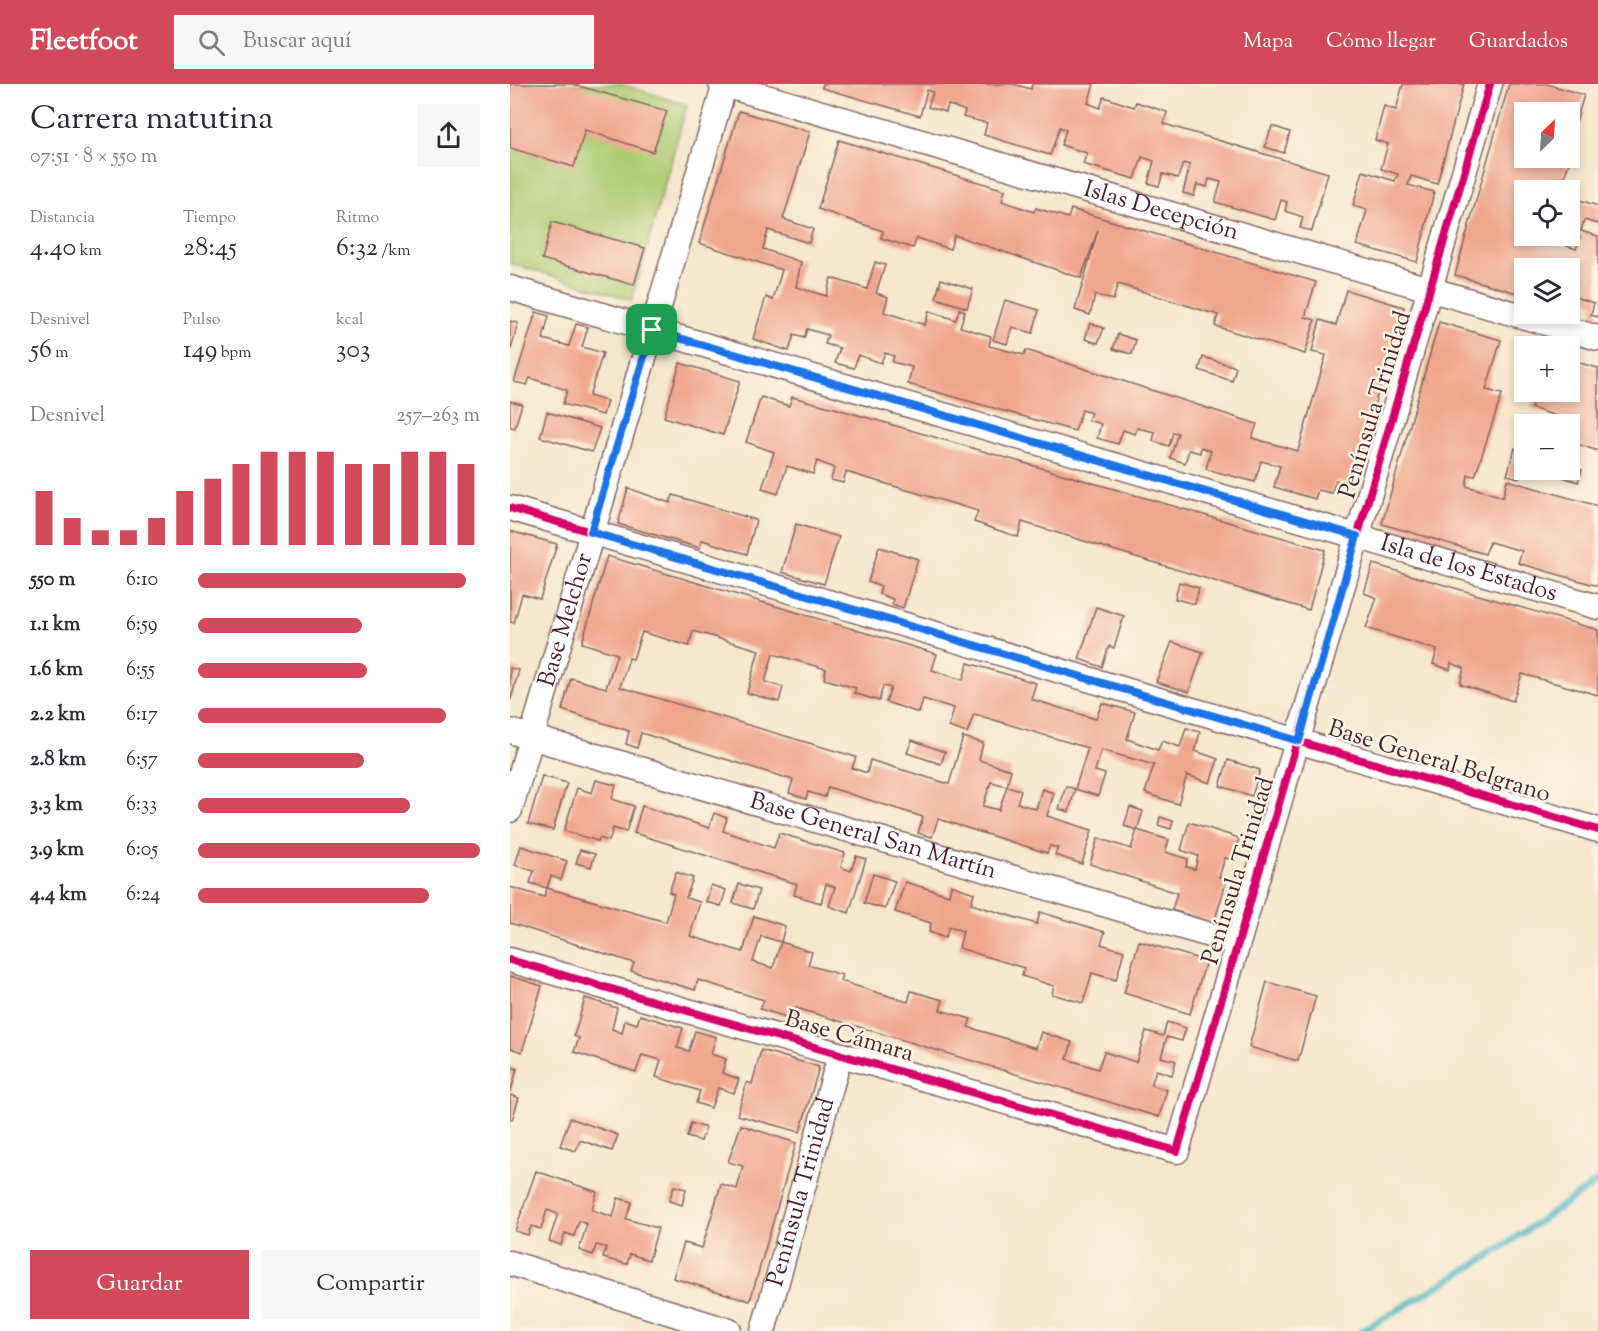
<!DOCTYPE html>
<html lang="es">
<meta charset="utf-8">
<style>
body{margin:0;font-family:"Sorts Mill Goudy",serif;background:#f7f7f7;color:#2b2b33;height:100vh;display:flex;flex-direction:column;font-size:22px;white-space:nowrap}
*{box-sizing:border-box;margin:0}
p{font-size:20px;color:#7c7c81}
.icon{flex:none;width:33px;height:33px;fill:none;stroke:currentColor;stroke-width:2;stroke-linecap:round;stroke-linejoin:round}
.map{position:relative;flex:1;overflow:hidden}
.panel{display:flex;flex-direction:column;background:#fff;width:510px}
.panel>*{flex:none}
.needle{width:39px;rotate:25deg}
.fabs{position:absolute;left:1004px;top:18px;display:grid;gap:12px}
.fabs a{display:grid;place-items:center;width:66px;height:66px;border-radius:0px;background:#fff;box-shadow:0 3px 9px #0003;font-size:30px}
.pin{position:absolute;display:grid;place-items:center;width:51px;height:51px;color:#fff;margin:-26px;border-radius:12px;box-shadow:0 3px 9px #0006}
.round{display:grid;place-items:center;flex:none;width:63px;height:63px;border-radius:0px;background:#f7f7f7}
.head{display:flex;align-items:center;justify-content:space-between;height:102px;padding:0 30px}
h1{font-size:33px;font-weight:600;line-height:45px}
.metrics{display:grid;grid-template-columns:repeat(3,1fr);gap:9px;height:102px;padding:6px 30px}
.metrics div{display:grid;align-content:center}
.metrics b{font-size:26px;font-weight:600}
.metrics small{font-size:16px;font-weight:400}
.metrics p{font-size:16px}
.chart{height:168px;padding:12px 30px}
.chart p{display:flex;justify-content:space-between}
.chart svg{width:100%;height:108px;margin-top:6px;stroke:#d1495b;stroke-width:6}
.cta{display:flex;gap:12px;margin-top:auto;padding:12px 30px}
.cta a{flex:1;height:69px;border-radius:0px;background:#d1495b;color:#fff;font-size:24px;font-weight:600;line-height:69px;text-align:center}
.cta a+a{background:#f7f7f7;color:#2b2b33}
ul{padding:0 30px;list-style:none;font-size:20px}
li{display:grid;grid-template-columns:96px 72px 1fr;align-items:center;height:45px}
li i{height:15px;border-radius:8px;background:#d1495b}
header{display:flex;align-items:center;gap:36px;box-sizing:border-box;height:84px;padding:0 30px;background:#d1495b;color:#fff}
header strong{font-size:28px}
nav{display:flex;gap:33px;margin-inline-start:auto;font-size:21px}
.search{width:420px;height:54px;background:#f7f7f7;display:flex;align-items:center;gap:15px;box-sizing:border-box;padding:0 21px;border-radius:0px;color:#7c7c81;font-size:22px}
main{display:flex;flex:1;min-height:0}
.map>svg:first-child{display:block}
.green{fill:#aecb72;stroke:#7c754e;stroke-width:1.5}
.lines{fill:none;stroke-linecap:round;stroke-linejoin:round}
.stream{stroke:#43b2be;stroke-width:7}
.building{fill:#f0a68d}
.minor-casing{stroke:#866563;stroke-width:27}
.minor{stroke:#fff;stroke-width:24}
.cycleway-casing{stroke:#fcf5e5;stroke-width:11}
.cycleway{stroke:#d6006c;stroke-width:8}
.route-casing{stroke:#fff;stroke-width:12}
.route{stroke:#1a73e8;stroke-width:8}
.labels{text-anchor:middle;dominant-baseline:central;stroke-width:5;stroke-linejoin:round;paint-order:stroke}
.street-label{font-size:24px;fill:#4a1f2b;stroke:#fcf5e5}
</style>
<header>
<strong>Fleetfoot</strong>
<div class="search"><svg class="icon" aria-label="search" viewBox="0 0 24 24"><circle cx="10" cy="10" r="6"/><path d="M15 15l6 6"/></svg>Buscar aquí</div>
<nav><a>Mapa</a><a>Cómo llegar</a><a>Guardados</a></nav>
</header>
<main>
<section class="panel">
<div class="head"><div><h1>Carrera matutina</h1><p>07:51 · 8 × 550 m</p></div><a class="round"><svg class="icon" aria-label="share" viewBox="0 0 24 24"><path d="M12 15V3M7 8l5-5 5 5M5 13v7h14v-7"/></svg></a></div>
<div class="metrics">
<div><p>Distancia</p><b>4.40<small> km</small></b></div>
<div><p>Tiempo</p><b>28:45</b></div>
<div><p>Ritmo</p><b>6:32<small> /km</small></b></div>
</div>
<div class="metrics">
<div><p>Desnivel</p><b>56<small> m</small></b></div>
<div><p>Pulso</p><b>149<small> bpm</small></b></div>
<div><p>kcal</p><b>303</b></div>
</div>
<div class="chart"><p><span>Desnivel</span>257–263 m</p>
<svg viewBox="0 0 160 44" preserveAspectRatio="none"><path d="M5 44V22M15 44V33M25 44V38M35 44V38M45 44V33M55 44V22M65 44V17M75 44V11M85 44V6M95 44V6M105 44V6M115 44V11M125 44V11M135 44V6M145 44V6M155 44V11"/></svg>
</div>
<ul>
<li><b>550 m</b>6:10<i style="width:95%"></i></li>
<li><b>1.1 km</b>6:59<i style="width:58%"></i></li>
<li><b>1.6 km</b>6:55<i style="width:60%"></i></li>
<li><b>2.2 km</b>6:17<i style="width:88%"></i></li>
<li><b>2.8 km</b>6:57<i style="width:59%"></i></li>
<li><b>3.3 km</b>6:33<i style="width:75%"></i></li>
<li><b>3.9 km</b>6:05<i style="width:100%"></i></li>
<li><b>4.4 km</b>6:24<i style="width:82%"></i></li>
</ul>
<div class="cta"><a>Guardar</a><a>Compartir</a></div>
</section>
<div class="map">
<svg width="1088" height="1247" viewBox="0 0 1088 1247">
<rect width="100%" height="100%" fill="#fcf5e5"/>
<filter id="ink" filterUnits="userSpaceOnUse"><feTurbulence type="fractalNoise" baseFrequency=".0167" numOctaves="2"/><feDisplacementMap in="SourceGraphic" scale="12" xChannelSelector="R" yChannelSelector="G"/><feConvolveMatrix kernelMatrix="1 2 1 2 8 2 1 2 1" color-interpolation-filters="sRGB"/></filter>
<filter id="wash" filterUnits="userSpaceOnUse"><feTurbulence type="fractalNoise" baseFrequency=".008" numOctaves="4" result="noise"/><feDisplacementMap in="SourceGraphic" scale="24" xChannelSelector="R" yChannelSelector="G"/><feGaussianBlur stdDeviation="1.35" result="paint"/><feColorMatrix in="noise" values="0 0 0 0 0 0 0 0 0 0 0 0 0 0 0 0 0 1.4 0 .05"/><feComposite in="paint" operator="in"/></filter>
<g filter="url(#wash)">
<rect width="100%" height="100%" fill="#f5e6cc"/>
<polygon class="green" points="0,0 111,0 177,21 122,216 0,179"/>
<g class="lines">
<polyline class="stream" points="852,1247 979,1172 1088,1097"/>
</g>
<g id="blocks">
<g class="building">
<polygon points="0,0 62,0 157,27 143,68 75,46 64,83 0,64"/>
<polygon points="313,0 503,0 521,5 522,0 584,0 578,19 590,24 594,13 624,23 626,18 657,28 654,40 818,89 802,147 790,144 793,133 775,127 777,118 771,116 765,136 705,118 711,98 699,95 697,103 687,100 684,112 673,109 680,81 673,79 668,94 653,90 649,102 638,99 644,77 632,73 625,95 573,80 577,69 551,61 556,46 550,43 540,71 474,51 477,39 453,33 455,27 445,23 438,21 436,28 418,23 423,8 417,6 410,32 312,4"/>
<polygon points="893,0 954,0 927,100 901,92 898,101 924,108 907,178 847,161 857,126 843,122 853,87 885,97 888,90 871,85 878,60 865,56 874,22 886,26"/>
<polygon points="999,0 1037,0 1074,11 1064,45 1059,43 1059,28 1014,28 1014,74 1059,74 1059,60 1065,62 1050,106 1014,106 1014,152 1029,152 1066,165 1070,153 1059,149 1059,128 1064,114 1088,122 1088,140 1074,136 1071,147 1088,152 1088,233 1081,231 1084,219 1059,211 1059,184 1014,184 1014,211 945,191"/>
<polygon points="229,27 300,48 273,135 303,145 299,159 258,146 253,165 291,178 286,203 316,212 321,194 357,205 365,178 375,181 366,209 378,213 374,228 415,241 419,227 446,236 449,225 455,227 450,243 481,252 479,262 514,271 516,266 747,340 742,354 788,367 816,271 802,268 810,236 826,241 836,206 894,223 840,401 826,396 822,409 808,406 805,415 764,403 770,382 751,377 745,398 696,385 701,367 691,363 690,369 679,366 675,379 660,374 668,349 663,348 659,362 643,357 645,348 627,344 625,350 613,346 608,360 587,354 591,340 578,336 581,329 572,326 565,347 398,300 402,283 382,278 384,272 375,269 371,279 348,271 344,284 325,279 330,264 315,260 318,251 297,245 294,254 284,251 279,267 243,255 256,213 263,216 272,186 189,159"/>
<polygon points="762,42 780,48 774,69 755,63"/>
<polygon points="329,56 495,106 492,117 524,128 526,124 558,134 561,125 806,198 795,233 805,236 795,270 705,242 708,231 608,200 603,216 585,211 580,231 565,226 588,146 571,194 444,151 440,165 407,154 403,164 371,154 373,147 308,125"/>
<polygon points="42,138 135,164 124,201 32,175"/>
<polygon points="431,195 463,205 457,224 426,214"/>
<polygon points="495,216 529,226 523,249 502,243 497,260 483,256"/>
<polygon points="26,228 39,232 33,255 59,262 66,240 78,243 72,263 93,269 79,312 97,317 93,331 53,320 57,306 20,294 17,301 4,298"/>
<polygon points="0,237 8,239 1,265 0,265"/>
<polygon points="929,238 991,256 976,306 992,310 965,392 958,391 956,402 993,413 997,396 1088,422 1088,502 1008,479 1012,467 980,458 975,470 872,440"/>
<polygon points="580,239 594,244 588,259 575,255"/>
<polygon points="608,250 626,256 622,270 603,265"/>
<polygon points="693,273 726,283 722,297 689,286"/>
<polygon points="1059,276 1088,284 1088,367 1064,359 1066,353 1059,350 1059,340 1050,340 1053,334 1021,324 1026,308 1059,308"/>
<polygon points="170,279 230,297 213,351 154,333"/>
<polygon points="251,313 279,322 282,313 324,324 815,466 799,526 512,438 508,453 464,438 468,427 431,416 336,388 333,399 321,396 324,384 307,377 303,390 277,382 268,410 252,405 264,368 236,358"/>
<polygon points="0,317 12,320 5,344 0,343"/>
<polygon points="37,328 90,344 82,368 30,353"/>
<polygon points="1005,364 1014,367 1009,394 997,391"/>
<polygon points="1059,381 1072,386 1068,398 1035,387 1059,386"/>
<polygon points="118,404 160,419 163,411 246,436 237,470 192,456 190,464 108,440"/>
<polygon points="286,440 329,453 314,500 272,488"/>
<polygon points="0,447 47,460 30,515 12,510 4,539 0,538"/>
<polygon points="369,463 408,475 393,524 382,520 383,515 369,510 371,502 358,498"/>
<polygon points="97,472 427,570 422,586 453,596 458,579 526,599 521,615 586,635 592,619 625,628 617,655 648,666 652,657 670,663 676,644 690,648 685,667 708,675 700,699 677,691 668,720 635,709 644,681 591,666 585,687 595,690 588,712 565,705 559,728 549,725 556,702 565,705 578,664 464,630 457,649 439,643 444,624 413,615 409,629 376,618 381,604 373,602 369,617 344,609 346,604 314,595 316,585 263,570 255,598 273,603 269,618 237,609 249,566 183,547 179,562 132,548 123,575 119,574 110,603 346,673 342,684 357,689 360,676 439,700 453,653 473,659 469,676 501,686 497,702 481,698 473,722 489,726 497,702 511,706 507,719 526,725 532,705 544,709 537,732 582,746 572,780 545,771 548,764 540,762 537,769 428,735 422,753 408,749 413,733 318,703 315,713 298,708 296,715 279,709 283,696 131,649 127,664 116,660 119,647 52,626 61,594 96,604 107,570 72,559"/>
<polygon points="863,480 1088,546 1088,611 1012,590 1003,617 950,600 954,584 941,579 940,586 923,580 927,566 856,544 867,514 854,509"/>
<polygon points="669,498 689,504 685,520 665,515"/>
<polygon points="586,523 614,532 604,564 599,562 592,583 569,575"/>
<polygon points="662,558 693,568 679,608 646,598"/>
<polygon points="0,584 9,586 1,615 0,615"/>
<polygon points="402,656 435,668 431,680 397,669"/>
<polygon points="718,676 750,686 742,712 710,702"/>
<polygon points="32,692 57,699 43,746 18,740"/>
<polygon points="86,696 106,701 102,715 124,722 116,748 103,744 99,757 89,754 88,757 54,747 67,704 82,709"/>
<polygon points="132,722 199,744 204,729 217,734 213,747 264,764 269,749 335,769 331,783 341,787 346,772 356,775 339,829 319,822 325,803 316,800 311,819 284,811 287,800 124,749"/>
<polygon points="620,723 633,727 627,746 614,742"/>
<polygon points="650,733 663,737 661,745 648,741"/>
<polygon points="679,738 729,754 723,776 715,774 709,793 717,795 704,839 662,826 667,809 580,780 588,754 621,765 627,746 659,756 655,768 678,775 676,783 685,785 688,772 671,766"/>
<polygon points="11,762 57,777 51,796 41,792 37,804 20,799 24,787 5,781"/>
<polygon points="70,766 85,770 81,783 66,779"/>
<polygon points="166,788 183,794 176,814 190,818 180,852 233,868 244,832 275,842 271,858 251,852 243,878 263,884 271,858 302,868 298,881 332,891 330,897 398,918 401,907 433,916 430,926 461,935 458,943 526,964 531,948 562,958 557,975 588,985 594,968 626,978 636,947 653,952 657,938 676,944 672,957 657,953 651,973 666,977 662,991 646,986 641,1001 657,1006 649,1033 286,924 283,935 250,925 254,916 188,896 185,906 152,896 121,887 124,879 0,839 0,803 34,813 37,804 156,838 164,810 159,808"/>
<polygon points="363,790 385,797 375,825 354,819"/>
<polygon points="395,798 439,811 441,801 464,809 461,820 527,840 530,828 595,848 591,860 614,867 606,896 582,889 573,919 542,910 544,902 512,892 514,884 449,864 453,847 439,843 435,854 419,848 421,839 385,828"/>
<polygon points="229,800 249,806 243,825 223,819"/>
<polygon points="201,801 216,806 211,822 196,818"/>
<polygon points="629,857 696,877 680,930 614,909"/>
<polygon points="0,892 32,902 12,968 0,964"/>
<polygon points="757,898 806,912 788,977 739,963"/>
<polygon points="75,914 107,924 102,945 112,949 115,936 127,940 130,931 173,944 167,964 179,967 185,947 206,953 201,970 216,975 212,989 229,995 224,1009 208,1004 201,1024 186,1019 190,1007 146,993 151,976 132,971 126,988 64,968 69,954 64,952"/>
<polygon points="251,966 309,983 290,1048 227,1031 237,998 242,1000"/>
<polygon points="0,982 7,985 1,1007 0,1007"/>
<polygon points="0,1011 9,1014 2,1036 0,1036"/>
<polygon points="60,1034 108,1051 102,1067 70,1056 66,1067 50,1062"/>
<polygon points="181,1039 196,1044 191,1057 177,1053"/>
<polygon points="231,1041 286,1059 240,1217 163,1194 174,1159 192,1164 211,1100 227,1105 233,1082 218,1078"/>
<polygon points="26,1087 87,1108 82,1126 103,1133 108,1114 122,1118 116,1135 148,1144 139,1176 120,1170 117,1180 93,1174 96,1163 86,1161 83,1171 69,1166 77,1140 69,1137 64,1152 55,1149 51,1161 39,1157 48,1130 37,1126 31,1145 21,1142 18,1151 5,1147"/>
<polygon points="164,1102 176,1105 172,1121 159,1117"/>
</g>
</g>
</g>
<g filter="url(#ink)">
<use href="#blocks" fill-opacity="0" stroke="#866563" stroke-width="1.5"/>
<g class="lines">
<g class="minor-casing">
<g id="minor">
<path id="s1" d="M211,0L1088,254"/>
<path id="s2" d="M0,204L1088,523"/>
<polyline points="0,424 1088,746"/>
<path id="s3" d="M0,647L727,859"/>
<path id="s4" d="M0,726L215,0"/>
<polyline points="0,876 667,1067 980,0"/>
<polyline points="0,1179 219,1247"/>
<path id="s5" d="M253,1247L330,971"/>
</g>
</g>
<use href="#minor" class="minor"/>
<g class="cycleway-casing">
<g id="cycleway">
<polyline points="0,424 1088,746"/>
<polyline points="0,876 667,1067 980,0"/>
</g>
</g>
<use href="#cycleway" class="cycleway"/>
</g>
</g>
<g class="lines" filter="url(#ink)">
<g class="route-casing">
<polygon id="route" points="142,246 847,452 789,657 81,448"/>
</g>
<use href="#route" class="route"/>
</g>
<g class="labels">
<g class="street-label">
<text stroke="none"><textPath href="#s1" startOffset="458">Islas Decepción</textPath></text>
<text transform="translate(866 321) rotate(-73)">Península Trinidad</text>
<text stroke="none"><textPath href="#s2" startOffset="999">Isla de los Estados</textPath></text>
<text stroke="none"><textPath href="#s4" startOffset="198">Base Melchor</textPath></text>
<text transform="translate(929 678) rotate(17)">Base General Belgrano</text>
<text stroke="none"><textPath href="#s3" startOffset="378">Base General San Martín</textPath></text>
<text transform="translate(729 787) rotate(-73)">Península Trinidad</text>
<text transform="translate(339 953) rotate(16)">Base Cámara</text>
<text stroke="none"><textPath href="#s5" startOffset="144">Península Trinidad</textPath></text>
</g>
</g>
</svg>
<div class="fabs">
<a><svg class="needle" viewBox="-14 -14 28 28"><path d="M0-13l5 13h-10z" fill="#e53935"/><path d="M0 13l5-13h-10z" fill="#7c7c81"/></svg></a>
<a><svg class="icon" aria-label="locate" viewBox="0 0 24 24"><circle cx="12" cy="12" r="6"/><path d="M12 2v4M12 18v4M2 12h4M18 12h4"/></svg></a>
<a><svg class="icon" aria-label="layers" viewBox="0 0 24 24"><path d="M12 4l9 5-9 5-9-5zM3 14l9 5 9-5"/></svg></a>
<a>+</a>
<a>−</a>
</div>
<div class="pin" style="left:142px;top:246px;background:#1e9e55"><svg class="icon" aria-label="arrive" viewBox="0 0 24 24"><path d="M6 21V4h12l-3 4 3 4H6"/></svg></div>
</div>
</main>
